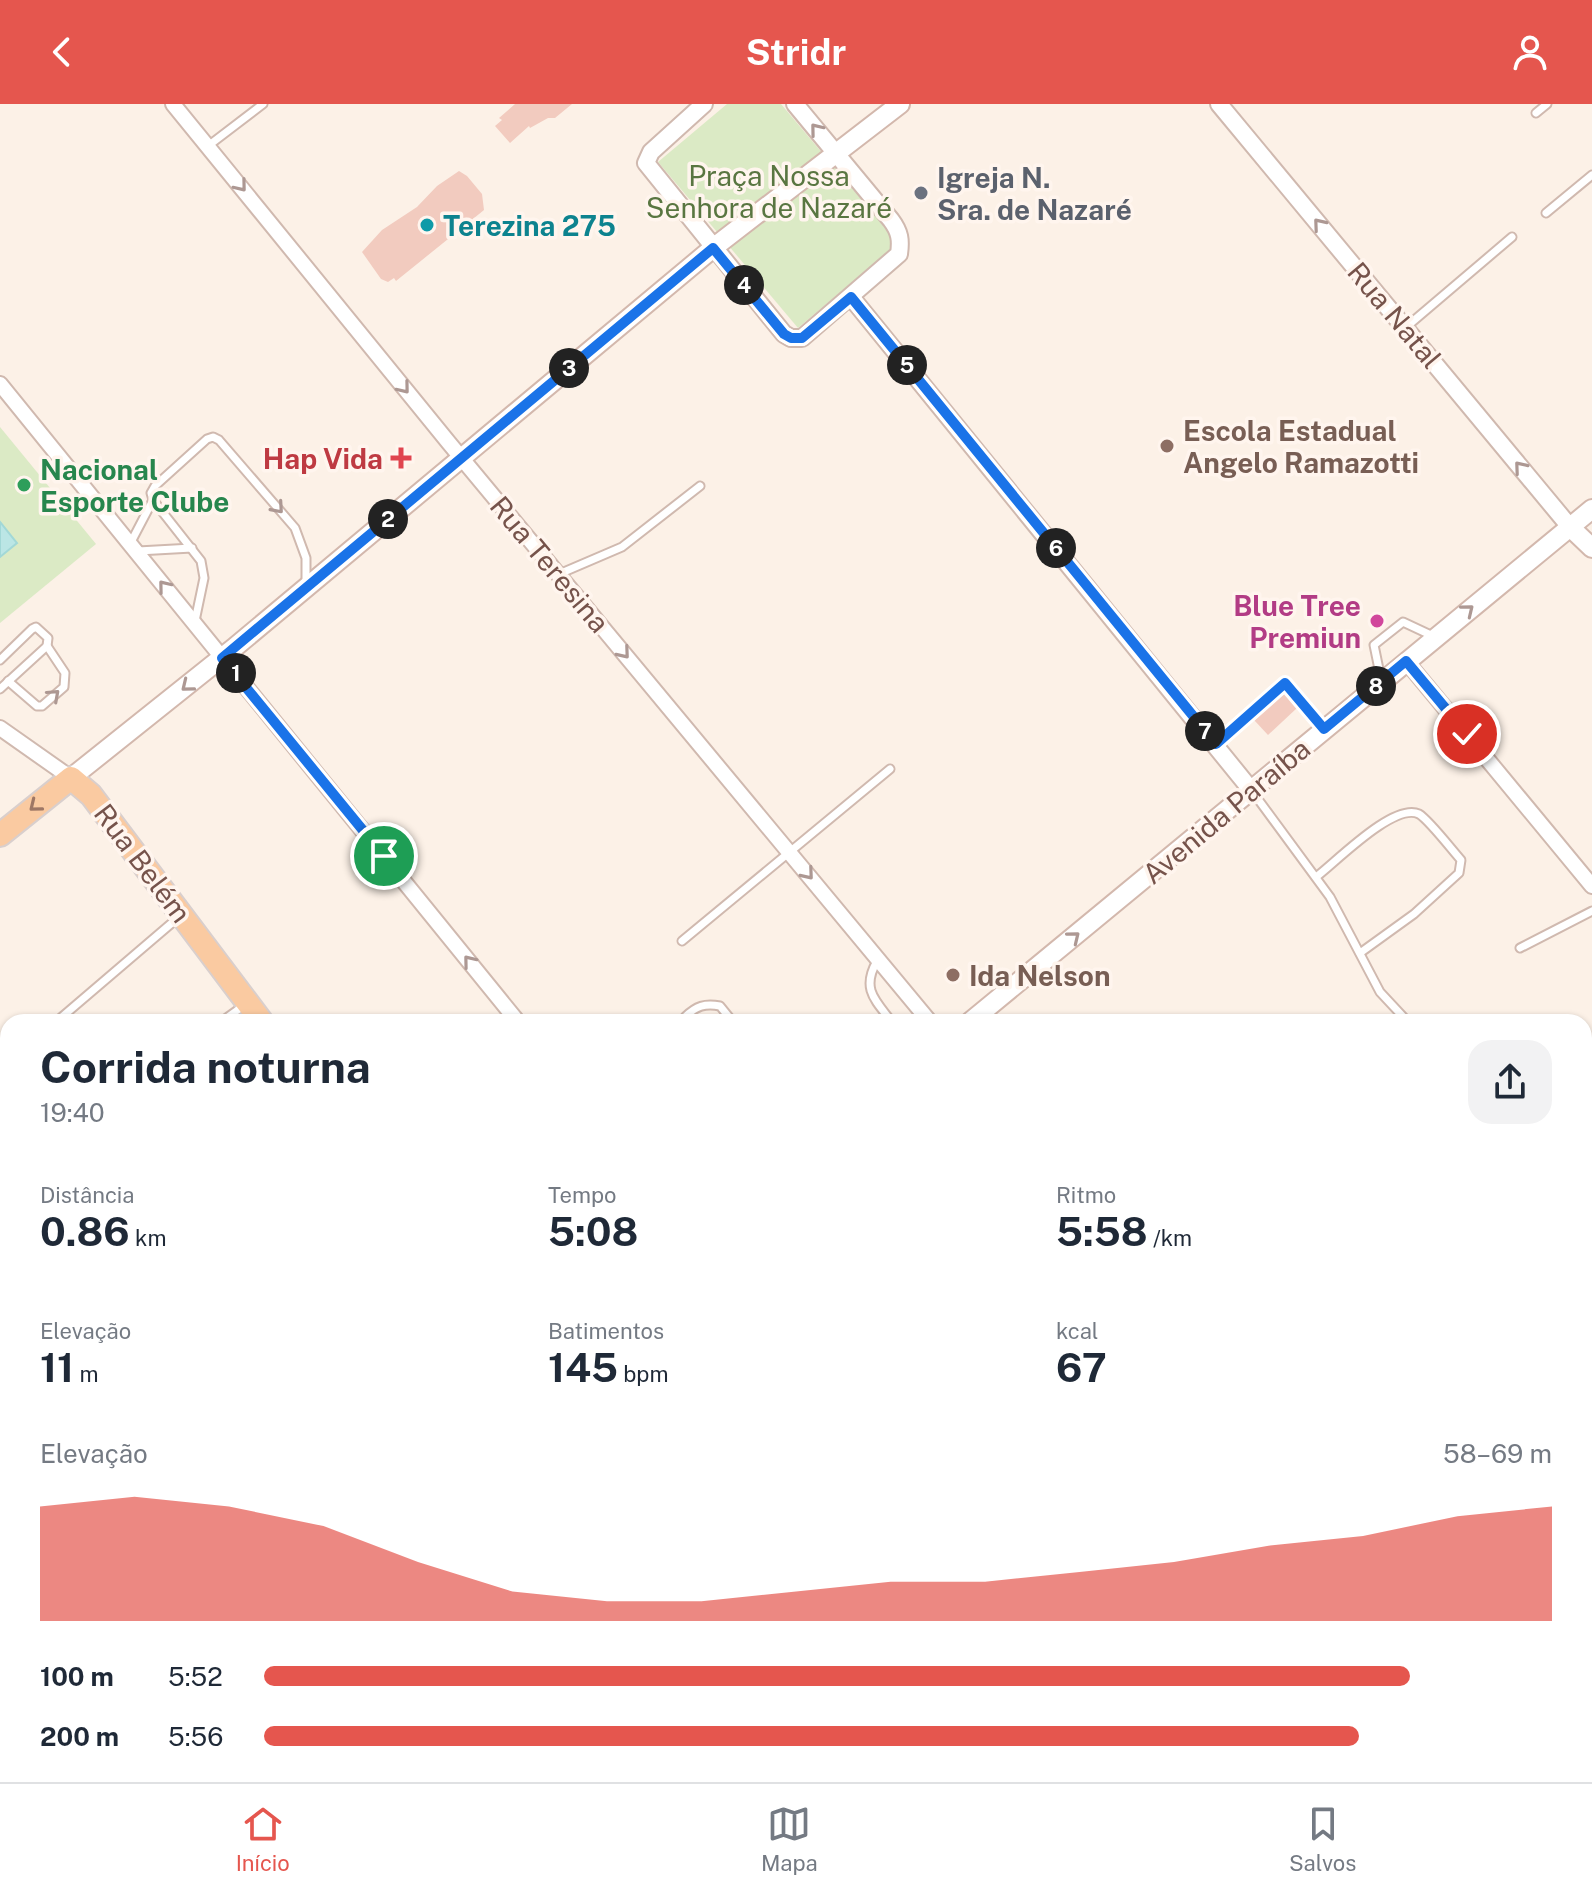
<!DOCTYPE html>
<html lang="pt">
<meta charset="utf-8">
<style>
body{margin:0;font-family:"Public Sans",sans-serif;background:#f2f2f3;color:#1f2937;height:100vh;display:flex;flex-direction:column;font-size:30px;white-space:nowrap}
*{box-sizing:border-box;margin:0}
p{font-size:26px;color:#747a83}
.icon{flex:none;width:44px;height:44px;fill:none;stroke:currentColor;stroke-width:2;stroke-linecap:round;stroke-linejoin:round}
.map{position:relative;flex:1;overflow:hidden}
.side{position:absolute;left:0px;top:910px;width:1592px;height:768px;display:flex;flex-direction:column;background:#fff;border-radius:24px 24px 0 0;box-shadow:0 2px 6px #0004}
.side>*{flex:none}
.pin{position:absolute;display:grid;place-items:center;width:68px;height:68px;color:#fff;margin:-34px;border:4px solid #fff;border-radius:50%;box-shadow:0 2px 8px #0007}
.km{position:absolute;width:40px;height:40px;margin:-20px;border-radius:50%;background:#222;color:#fff;font-size:22px;line-height:40px;text-align:center}
.round{display:grid;place-items:center;flex:none;width:84px;height:84px;border-radius:24px;background:#f2f2f3}
.head{display:flex;align-items:center;justify-content:space-between;height:136px;padding:0 40px}
h1{font-size:44px;font-weight:700;line-height:60px}
.metrics{display:grid;grid-template-columns:repeat(3,1fr);gap:12px;height:136px;padding:8px 40px}
.metrics div{display:grid;align-content:center}
.metrics b{font-size:40px;font-weight:700}
.metrics small{font-size:22px;font-weight:400}
.metrics p{font-size:22px}
.chart{height:224px;padding:16px 40px}
.chart p{display:flex;justify-content:space-between}
.chart svg{width:100%;height:144px;margin-top:8px;fill:#e5564e;opacity:.7}
ul{padding:0 40px;list-style:none;font-size:26px}
li{display:grid;grid-template-columns:128px 96px 1fr;align-items:center;height:60px}
li i{height:20px;border-radius:10px;background:#e5564e}
header{display:flex;justify-content:space-between;align-items:center;height:104px;padding:0 40px;background:#e5564e;color:#fff;font-size:36px;font-weight:700}
.tabs{display:flex;justify-content:space-around;align-items:center;height:112px;border-top:2px solid #e0e1e3;background:#fff;font-size:22px;color:#747a83}
.tabs a{display:grid;justify-items:center;gap:4px}
.tabs .selected{color:#e5564e}
.map>svg:first-child{display:block}
.green{fill:#dbeac5}
.water{fill:#bbe6e5;stroke:#a2d8d7;stroke-width:2}
.lines{fill:none;stroke-linecap:round;stroke-linejoin:round}
.stream{stroke:#a2d8d7;stroke-width:5}
.building{fill:#f2cbbf}
.service-casing{stroke:#d0b9af;stroke-width:11}
.minor-casing{stroke:#d0b9af;stroke-width:18}
.tertiary-casing{stroke:#d0b9af;stroke-width:20}
.secondary-casing{stroke:#d3b8ad;stroke-width:22}
.primary-casing{stroke:#d9cfcd;stroke-width:26}
.path{stroke:#d7ada2;stroke-width:3;stroke-dasharray:2 6;stroke-linecap:butt}
.service{stroke:#fff;stroke-width:7}
.minor{stroke:#fff;stroke-width:14}
.tertiary{stroke:#fff;stroke-width:16}
.secondary{stroke:#fff;stroke-width:18}
.primary{stroke:#facaa1;stroke-width:22}
.oneway{stroke:#ad9893}
.oneway2{stroke:#9e7765}
.route-casing{stroke:#fff;stroke-width:16}
.route{stroke:#1a73e8;stroke-width:10}
.worship-dot{fill:#6b7280;stroke:#fff5ee;stroke-width:3}
.culture-dot{fill:#0f9aa8;stroke:#fff5ee;stroke-width:3}
.education-dot{fill:#8d6e63;stroke:#fff5ee;stroke-width:3}
.health-dot{fill:#e0444e;stroke:#fff5ee;stroke-width:3}
.leisure-dot{fill:#2e9e5b;stroke:#fff5ee;stroke-width:3}
.hotel-dot{fill:#d1479c;stroke:#fff5ee;stroke-width:3}
.labels{text-anchor:middle;dominant-baseline:central;stroke-width:7;stroke-linejoin:round;paint-order:stroke}
.park-label{font-size:28px;fill:#597641;stroke:#fff5ee}
.worship-label{font-size:28px;font-weight:bold;fill:#5b616d;stroke:#fff5ee;text-anchor:start}
.culture-label{font-size:28px;font-weight:bold;fill:#0d838f;stroke:#fff5ee;text-anchor:start}
.street-label{font-size:28px;fill:#76534b;stroke:#fff5ee}
.education-label{font-size:28px;font-weight:bold;fill:#785e54;stroke:#fff5ee;text-anchor:start}
.health-label{font-size:28px;font-weight:bold;fill:#be3a42;stroke:#fff5ee;text-anchor:end}
.leisure-label{font-size:28px;font-weight:bold;fill:#27864d;stroke:#fff5ee;text-anchor:start}
.hotel-label{font-size:28px;font-weight:bold;fill:#b23c85;stroke:#fff5ee;text-anchor:end}
</style>
<header><svg class="icon" aria-label="back" viewBox="0 0 24 24"><path d="M15 5l-7 7 7 7"/></svg>Stridr<svg class="icon" aria-label="person" viewBox="0 0 24 24"><circle cx="12" cy="8" r="4"/><path d="M4 21q1-7 8-7t8 7"/></svg></header>
<div class="map">
<svg width="1592" height="1678" viewBox="0 0 1592 1678">
<rect width="100%" height="100%" fill="#fcf1e7"/>
<g class="green">
<polygon points="727,0 781,0 898,139 798,224 658,58"/>
<polygon points="0,323 96,440 0,519"/>
<polygon points="1584,1134 1592,1137 1592,1177 1584,1179"/>
</g>
<polygon class="water" points="0,418 17,439 0,453"/>
<g class="lines">
<polyline class="stream" points="495,1678 496,1670"/>
</g>
<g class="building">
<polygon points="515,0 572,0 555,14 548,14 530,24 529,22 510,39 495,22 502,16 499,14"/>
<polygon points="459,67 467,72 482,90 484,106 396,177 394,174 388,178 381,175 362,148 382,126 417,103 437,82"/>
<polygon points="1284,588 1297,604 1268,631 1254,616"/>
</g>
<g class="lines">
<g class="service-casing">
<g id="service">
<polyline points="1536,9 1547,0"/>
<polyline points="208,42 263,0"/>
<polyline points="1546,109 1592,71"/>
<polyline points="1405,224 1512,133"/>
<polyline points="130,440 153,396"/>
<polyline points="138,447 192,444"/>
<polyline points="559,470 622,443 700,382"/>
<polyline points="195,517 204,474 201,457 153,396 151,389 155,382 207,335 213,333 219,336 295,424 306,454 306,480"/>
<polyline points="0,556 32,525 36,523 48,534 47,542 0,585"/>
<polyline points="1381,575 1374,541 1403,518 1435,533"/>
<polyline points="8,577 37,602 42,602 64,583 65,569 47,542"/>
<polyline points="1216,640 1285,579 1324,625"/>
<polyline points="1252,687 1330,793 1380,888 1408,918"/>
<path d="M1316,773C1336,758 1394,698 1419,710C1429,716 1452,746 1461,756L1459,769L1414,810L1360,849"/>
<polyline points="682,837 890,665"/>
<polyline points="1520,844 1592,807"/>
<path d="M877,857C861,885 875,896 892,918"/>
<polyline points="56,918 180,812"/>
<polyline points="221,918 246,900"/>
<path d="M686,918L685,913C696,902 705,899 720,902L733,918"/>
<polyline points="1584,967 1592,962"/>
<polyline points="398,1678 410,1670"/>
</g>
</g>
<g class="minor-casing">
<g id="minor">
<polyline points="173,0 449,339 930,918"/>
<polyline points="0,280 518,918"/>
<polyline points="1406,557 1592,782"/>
<polyline points="0,624 71,674"/>
<polyline points="1584,1410 1592,1409"/>
<polyline points="1584,1581 1592,1627"/>
<polyline points="1177,1670 1178,1678"/>
<polyline points="1341,1670 1343,1678"/>
<polyline points="318,1678 340,1670"/>
<polyline points="1558,1678 1592,1670"/>
</g>
</g>
<g class="tertiary-casing">
<g id="tertiary">
<path d="M704,0L651,48L646,59L784,230L791,234H802L899,150C901,136 900,128 891,116L795,0"/>
<polyline points="1219,0 1570,423"/>
<polyline points="851,193 1252,687"/>
</g>
</g>
<g class="secondary-casing">
<g id="secondary">
<polyline points="1570,423 1592,444"/>
<polyline points="71,674 235,543 713,144 900,0"/>
<polyline points="970,918 1592,405"/>
</g>
</g>
<g class="primary-casing">
<g id="primary">
<polyline points="0,731 71,674 91,691 262,918"/>
<polyline points="0,1181 8,1190"/>
<polyline points="0,1252 8,1261"/>
<polyline points="0,1348 8,1347"/>
<polyline points="603,1670 604,1678"/>
</g>
</g>
<polyline class="path" points="0,1218 8,1227"/>
<use href="#service" class="service"/>
<use href="#minor" class="minor"/>
<use href="#tertiary" class="tertiary"/>
<use href="#secondary" class="secondary"/>
<use href="#primary" class="primary"/>
</g>
<defs><path id="oneway-chevron" d="M-2-3.5L2.5 0L-2 3.5" fill="none" stroke-width="1.6" stroke-linecap="round" stroke-linejoin="round" transform="scale(2)"/></defs>
<g class="oneway">
<use href="#oneway-chevron" transform="translate(816 25) rotate(-129)"/>
<use href="#oneway-chevron" transform="translate(241 82) rotate(51)"/>
<use href="#oneway-chevron" transform="translate(1319 120) rotate(-130)"/>
<use href="#oneway-chevron" transform="translate(404 284) rotate(51)"/>
<use href="#oneway-chevron" transform="translate(1520 363) rotate(-130)"/>
<use href="#oneway-chevron" transform="translate(278 404) rotate(49)"/>
<use href="#oneway-chevron" transform="translate(164 482) rotate(-129)"/>
<use href="#oneway-chevron" transform="translate(1468 506) rotate(-39)"/>
<use href="#oneway-chevron" transform="translate(624 549) rotate(50)"/>
<use href="#oneway-chevron" transform="translate(187 582) rotate(141)"/>
<use href="#oneway-chevron" transform="translate(54 591) rotate(-42)"/>
<use href="#oneway-chevron" transform="translate(808 770) rotate(50)"/>
<use href="#oneway-chevron" transform="translate(1074 833) rotate(-39)"/>
<use href="#oneway-chevron" transform="translate(469 857) rotate(-129)"/>
</g>
<use class="oneway2" href="#oneway-chevron" transform="translate(35 702) rotate(141)"/>
<g class="lines">
<g class="route-casing">
<polyline id="route" points="384,752 222,554 713,144 784,230 791,234 802,234 851,193 1216,640 1285,579 1324,625 1406,557 1467,630"/>
</g>
<use href="#route" class="route"/>
</g>
<circle class="worship-dot" cx="921" cy="89" r="8"/>
<circle class="culture-dot" cx="427" cy="121" r="8"/>
<g class="education-dot">
<circle cx="1167" cy="342" r="8"/>
<circle cx="953" cy="871" r="8"/>
</g>
<path class="health-dot" d="M397 342h8v8h8v8h-8v8h-8v-8h-8v-8h8z"/>
<circle class="leisure-dot" cx="24" cy="381" r="8"/>
<circle class="hotel-dot" cx="1377" cy="517" r="8"/>
<g class="labels">
<g class="park-label">
<text x="769" y="71">Praça Nossa<tspan x="769" dy="32">Senhora de Nazaré</tspan></text>
</g>
<g class="worship-label">
<text x="937" y="73">Igreja N.<tspan x="937" dy="32">Sra. de Nazaré</tspan></text>
</g>
<g class="culture-label">
<text x="443" y="121">Terezina 275</text>
</g>
<g class="street-label">
<text transform="translate(1395 211) rotate(50)">Rua Natal</text>
<text transform="translate(550 460) rotate(50)">Rua Teresina</text>
<text transform="translate(1226 707) rotate(-40)">Avenida Paraíba</text>
<text transform="translate(143 759) rotate(53)">Rua Belém</text>
</g>
<g class="education-label">
<text x="1183" y="326">Escola Estadual<tspan x="1183" dy="32">Angelo Ramazotti</tspan></text>
<text x="969" y="871">Ida Nelson</text>
</g>
<g class="health-label">
<text x="383" y="354">Hap Vida</text>
</g>
<g class="leisure-label">
<text x="40" y="365">Nacional<tspan x="40" dy="32">Esporte Clube</tspan></text>
</g>
<g class="hotel-label">
<text x="1361" y="501">Blue Tree<tspan x="1361" dy="32">Premiun</tspan></text>
</g>
</g>
</svg>
<div class="pin" style="left:384px;top:752px;background:#1e9e55"><svg class="icon" aria-label="arrive" viewBox="0 0 24 24"><path d="M6 21V4h12l-3 4 3 4H6"/></svg></div>
<div class="pin" style="left:1467px;top:630px;background:#d93025"><svg class="icon" aria-label="check" viewBox="0 0 24 24"><path d="M5 12l5 5 9-10"/></svg></div>
<b class="km" style="left:236px;top:569px">1</b>
<b class="km" style="left:388px;top:415px">2</b>
<b class="km" style="left:569px;top:264px">3</b>
<b class="km" style="left:744px;top:181px">4</b>
<b class="km" style="left:907px;top:261px">5</b>
<b class="km" style="left:1056px;top:444px">6</b>
<b class="km" style="left:1205px;top:627px">7</b>
<b class="km" style="left:1376px;top:582px">8</b>
<section class="side">
<div class="head"><div><h1>Corrida noturna</h1><p>19:40</p></div><a class="round"><svg class="icon" aria-label="share" viewBox="0 0 24 24"><path d="M12 15V3M7 8l5-5 5 5M5 13v7h14v-7"/></svg></a></div>
<div class="metrics">
<div><p>Distância</p><b>0.86<small> km</small></b></div>
<div><p>Tempo</p><b>5:08</b></div>
<div><p>Ritmo</p><b>5:58<small> /km</small></b></div>
</div>
<div class="metrics">
<div><p>Elevação</p><b>11<small> m</small></b></div>
<div><p>Batimentos</p><b>145<small> bpm</small></b></div>
<div><p>kcal</p><b>67</b></div>
</div>
<div class="chart"><p><span>Elevação</span>58–69 m</p>
<svg viewBox="0 0 160 44" preserveAspectRatio="none"><path d="M0 44V9L10 6L20 9L30 15L40 26L50 35L60 38L70 38L80 35L90 32L100 32L110 29L120 26L130 21L140 18L150 12L160 9V44z"/></svg>
</div>
<ul>
<li><b>100 m</b>5:52<i style="width:89%"></i></li>
<li><b>200 m</b>5:56<i style="width:85%"></i></li>
</ul>
</section>
</div>
<nav class="tabs">
<a class="selected"><svg class="icon" aria-label="home" viewBox="0 0 24 24"><path d="M3 11l9-7 9 7M6 9v11h12V9"/></svg>Início</a>
<a><svg class="icon" aria-label="map" viewBox="0 0 24 24"><path d="M3 6l6-2 6 2 6-2v14l-6 2-6-2-6 2zM9 4v14M15 6v14"/></svg>Mapa</a>
<a><svg class="icon" aria-label="saved" viewBox="0 0 24 24"><path d="M7 4h10v16l-5-4-5 4z"/></svg>Salvos</a>
</nav>
